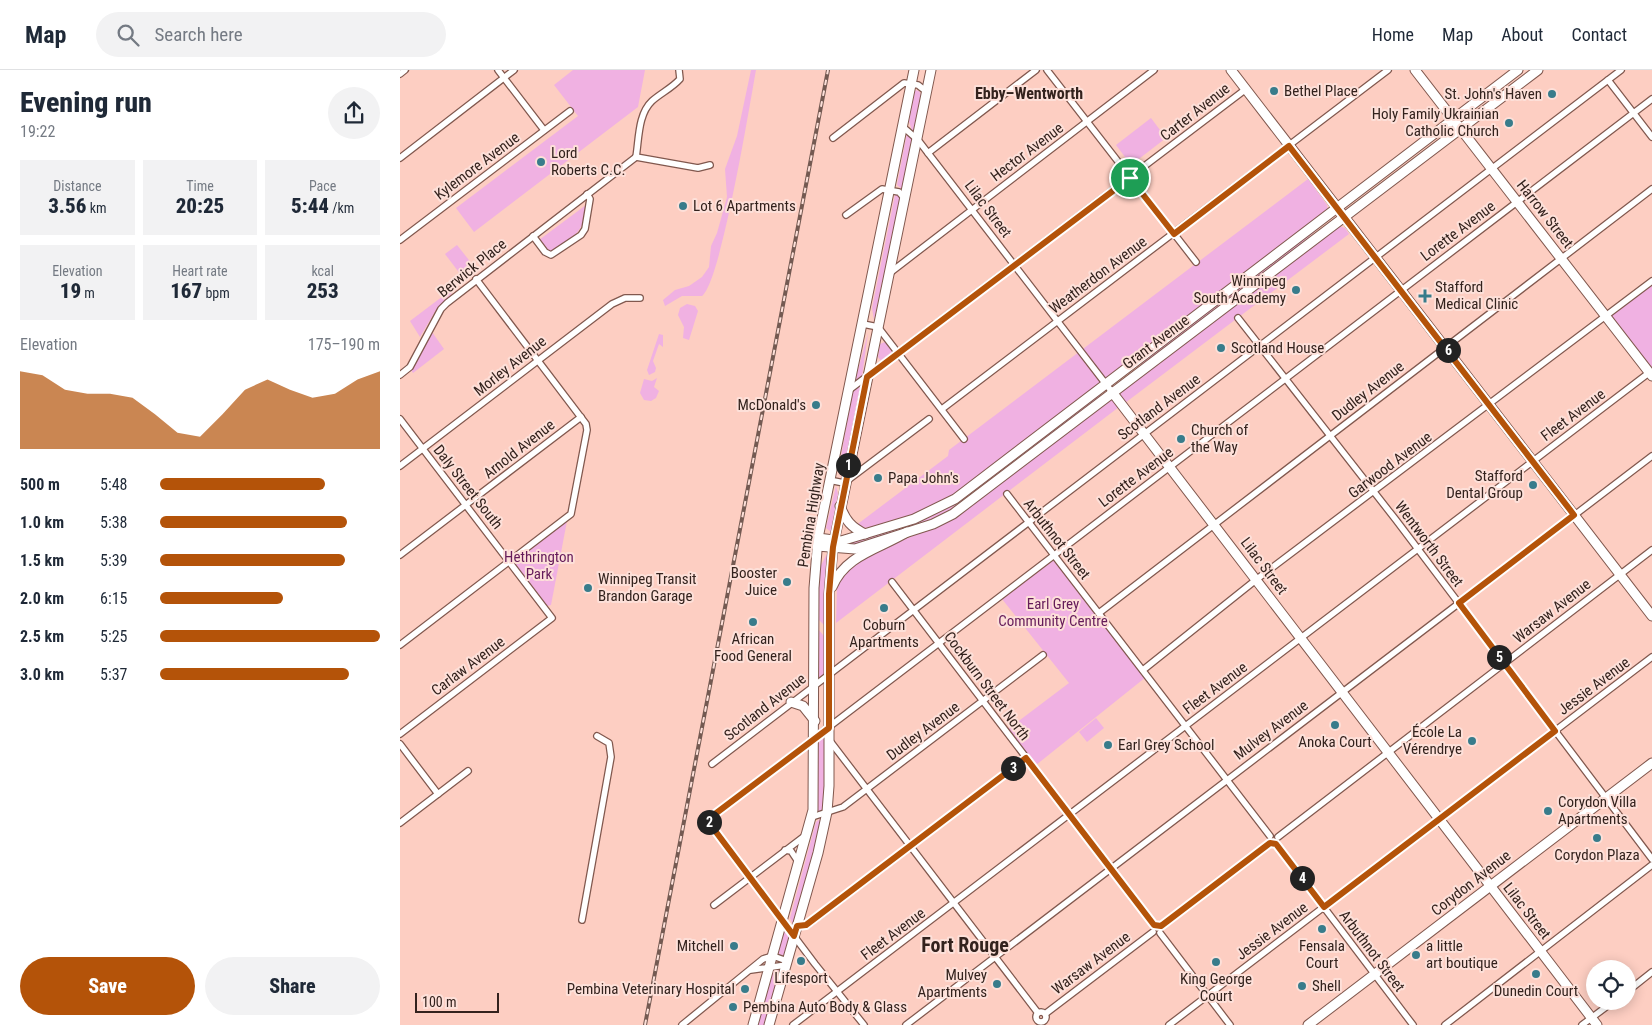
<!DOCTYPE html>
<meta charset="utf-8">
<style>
body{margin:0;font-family:"Roboto Condensed",sans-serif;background:#f2f2f3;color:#1f2937;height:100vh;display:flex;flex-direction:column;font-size:19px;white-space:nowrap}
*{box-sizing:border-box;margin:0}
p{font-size:16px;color:#747a83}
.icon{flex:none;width:28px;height:28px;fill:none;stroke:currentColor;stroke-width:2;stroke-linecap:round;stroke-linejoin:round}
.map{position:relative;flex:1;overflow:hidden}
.panel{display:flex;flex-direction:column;background:#fff;width:400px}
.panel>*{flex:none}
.tools{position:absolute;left:1186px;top:890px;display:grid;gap:10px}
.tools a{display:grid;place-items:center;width:50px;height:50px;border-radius:50%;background:#fff;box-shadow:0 2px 12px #0003;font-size:25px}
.scale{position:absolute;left:15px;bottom:12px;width:84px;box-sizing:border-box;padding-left:5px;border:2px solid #33221d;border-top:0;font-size:14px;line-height:18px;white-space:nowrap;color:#33221d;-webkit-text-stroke:4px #fde0d9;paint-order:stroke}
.pin{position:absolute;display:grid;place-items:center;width:42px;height:42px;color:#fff;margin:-21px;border:2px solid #fff;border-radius:50%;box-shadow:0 1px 5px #0007}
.km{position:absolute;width:25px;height:25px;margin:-12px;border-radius:50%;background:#222;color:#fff;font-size:14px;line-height:25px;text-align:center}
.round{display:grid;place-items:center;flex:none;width:52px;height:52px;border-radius:26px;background:#f2f2f3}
.head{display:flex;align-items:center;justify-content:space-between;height:85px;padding:0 20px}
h1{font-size:28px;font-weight:800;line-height:38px}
.metrics{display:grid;grid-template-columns:repeat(3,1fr);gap:8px;height:85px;padding:5px 20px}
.metrics div{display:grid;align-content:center;border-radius:0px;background:#f2f2f3;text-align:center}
.metrics b{font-size:21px;font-weight:800}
.metrics small{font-size:14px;font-weight:400}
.metrics p{font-size:14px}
.chart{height:140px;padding:10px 20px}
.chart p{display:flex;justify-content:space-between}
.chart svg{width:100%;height:90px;margin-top:5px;fill:#b45309;opacity:.7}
.cta{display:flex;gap:10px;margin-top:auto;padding:10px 20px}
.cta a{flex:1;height:58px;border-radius:30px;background:#b45309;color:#fff;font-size:20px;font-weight:800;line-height:58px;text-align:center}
.cta a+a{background:#f2f2f3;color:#1f2937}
ul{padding:0 20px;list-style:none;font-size:16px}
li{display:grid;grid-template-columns:80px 60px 1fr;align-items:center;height:38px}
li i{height:12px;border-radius:6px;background:#b45309}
header{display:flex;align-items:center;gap:30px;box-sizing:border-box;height:70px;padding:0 25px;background:#fff;border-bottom:1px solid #e0e1e3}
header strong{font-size:24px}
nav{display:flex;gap:28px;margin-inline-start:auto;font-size:18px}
.search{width:350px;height:45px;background:#f2f2f3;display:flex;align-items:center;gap:12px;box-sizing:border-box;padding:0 18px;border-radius:28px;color:#747a83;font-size:19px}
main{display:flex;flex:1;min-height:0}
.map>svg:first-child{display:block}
.green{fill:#f0b1e2}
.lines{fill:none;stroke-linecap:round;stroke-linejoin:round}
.street-casing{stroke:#81584e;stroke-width:8}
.secondary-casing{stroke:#81584e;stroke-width:11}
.primary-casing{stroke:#81584e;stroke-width:11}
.street{stroke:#fff;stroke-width:5.5}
.secondary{stroke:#fff;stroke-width:9}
.primary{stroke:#fff;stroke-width:9}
.rail-casing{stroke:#745a52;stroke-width:4}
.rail{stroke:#fde0d9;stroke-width:2;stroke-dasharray:5.5;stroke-linecap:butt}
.route-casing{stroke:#fff;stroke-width:10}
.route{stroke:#b45309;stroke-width:6}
.poi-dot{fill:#387c8b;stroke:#fde0d9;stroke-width:2}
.labels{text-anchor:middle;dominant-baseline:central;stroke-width:4;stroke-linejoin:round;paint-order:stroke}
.poi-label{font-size:15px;fill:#33221d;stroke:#fde0d9;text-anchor:start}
.street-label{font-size:15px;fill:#33221d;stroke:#fde0d9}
.park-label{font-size:15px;fill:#651b5a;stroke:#fde0d9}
.neighbourhood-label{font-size:16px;font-weight:bold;fill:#33221d;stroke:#fde0d9}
.district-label{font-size:20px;font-weight:bold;fill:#33221d;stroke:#fde0d9}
</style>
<header>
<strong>Map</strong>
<div class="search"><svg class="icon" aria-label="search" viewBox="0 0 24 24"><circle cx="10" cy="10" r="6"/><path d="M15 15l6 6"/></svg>Search here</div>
<nav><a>Home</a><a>Map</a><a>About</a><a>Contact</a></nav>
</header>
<main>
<section class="panel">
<div class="head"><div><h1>Evening run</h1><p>19:22</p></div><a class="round"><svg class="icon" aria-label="share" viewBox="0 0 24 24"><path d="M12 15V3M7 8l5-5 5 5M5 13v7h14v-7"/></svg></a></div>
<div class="metrics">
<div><p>Distance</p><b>3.56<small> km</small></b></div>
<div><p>Time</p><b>20:25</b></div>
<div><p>Pace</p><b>5:44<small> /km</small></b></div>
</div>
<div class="metrics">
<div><p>Elevation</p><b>19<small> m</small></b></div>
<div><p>Heart rate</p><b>167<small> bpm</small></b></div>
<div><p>kcal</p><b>253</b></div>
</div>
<div class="chart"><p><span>Elevation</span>175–190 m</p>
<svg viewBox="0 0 160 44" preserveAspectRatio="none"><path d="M0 44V6L10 8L20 15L30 17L40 17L50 19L60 27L70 36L80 38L90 27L100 15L110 10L120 15L130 19L140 17L150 10L160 6V44z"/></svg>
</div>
<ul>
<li><b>500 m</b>5:48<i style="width:75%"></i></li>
<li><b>1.0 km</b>5:38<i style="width:85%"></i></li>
<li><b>1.5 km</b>5:39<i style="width:84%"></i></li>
<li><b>2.0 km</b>6:15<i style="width:56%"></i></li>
<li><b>2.5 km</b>5:25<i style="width:100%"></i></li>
<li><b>3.0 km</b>5:37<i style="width:86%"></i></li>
</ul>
<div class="cta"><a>Save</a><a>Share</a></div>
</section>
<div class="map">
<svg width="1252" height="955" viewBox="0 0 1252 955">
<rect width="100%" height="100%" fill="#fdcec2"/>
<g class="green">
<polygon points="173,0 245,0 238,37 74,162 56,138 178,46 154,15"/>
<path d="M351,0H356C350,33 321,212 302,226H282L265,236L263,230L275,220L289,216L302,207L309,197L311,176L317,163L327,127L325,99L337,66Z"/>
<polygon points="515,20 519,21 522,27 515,60 512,61 509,51"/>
<polygon points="751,48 766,68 731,95 716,75"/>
<polygon points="507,63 513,71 503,120 497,115"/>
<path d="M908,109L927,135L928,140L545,431C525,441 476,464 455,456L548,386L549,380Z"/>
<polygon points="497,124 500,129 474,250 472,238 495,125"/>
<path d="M186,135C185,162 174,166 154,181L150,182L139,170Z"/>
<polygon points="932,147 884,188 733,302 758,278"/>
<polygon points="939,156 945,158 949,164 725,333 719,323"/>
<polygon points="57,175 76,199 64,209 45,184"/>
<polygon points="1252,211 1252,301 1206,247"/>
<polygon points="51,220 53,222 36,240 20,267 10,251"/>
<polygon points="287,234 295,236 298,241 289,270 283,268 284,257 278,245 280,238"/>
<polygon points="32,262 44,279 13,303 11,300"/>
<polygon points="468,263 462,307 455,311"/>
<polygon points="259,264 263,265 263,277 259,274 253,291 256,298 255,302 249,305 247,300"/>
<polygon points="485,272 491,276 492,283 481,291 478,287 480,274"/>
<polygon points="257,308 254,317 259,321 256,328 251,331 244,330 240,323 244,309 252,311"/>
<polygon points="461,314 443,402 440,405 439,399 452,323"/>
<polygon points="700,323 701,325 697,329 545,443 522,453 454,476 444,475 520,450 544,439"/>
<polygon points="709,329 714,330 719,337 436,553 437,516 450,496 486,477 544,453"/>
<polygon points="436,416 438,424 431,462 426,458"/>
<polygon points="167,451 151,535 147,536 115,495 116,490"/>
<polygon points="428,482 426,557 418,549 419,499"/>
<polygon points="654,490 746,607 636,695 608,659 669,613 602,529"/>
<polygon points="418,559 424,566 424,604 418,608"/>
<polygon points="696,648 704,658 687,672 679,662"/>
<polygon points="422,667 426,672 425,739 417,742 418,675"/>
<polygon points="424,746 394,857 390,848 416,752"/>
<polygon points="385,857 391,866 384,887 378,883"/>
<polygon points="379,899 365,955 357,955 373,900"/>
</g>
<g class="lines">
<g class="street-casing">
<g id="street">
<polyline points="98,0 144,60"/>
<polyline points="647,0 796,192"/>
<polyline points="0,4 5,0"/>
<polyline points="1208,10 1252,67"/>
<polyline points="503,57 518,70 712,322"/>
<polyline points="433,68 504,13 518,15 527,22"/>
<polyline points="528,83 636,0"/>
<path d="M236,87C239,69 238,44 252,31C261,23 272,18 280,9L279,0"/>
<polyline points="236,87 298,98 310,95"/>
<polyline points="0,88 114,0"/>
<polyline points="446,145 482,119 499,122 505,129"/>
<polyline points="133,166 145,182 151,185 181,165 185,159 190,129 187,124"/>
<polyline points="0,170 170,41"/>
<polyline points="491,202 754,0"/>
<polyline points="838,248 996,450 1252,789"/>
<polyline points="463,254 478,257 564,369"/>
<polyline points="0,305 10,297 41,239 47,233 236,87"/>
<polyline points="449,320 846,19"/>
<polyline points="542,339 988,0"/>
<polyline points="0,349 152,548 0,664"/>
<polyline points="0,396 212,234 225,228 240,228"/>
<polyline points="429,410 444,413 529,349"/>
<polyline points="607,424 870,766"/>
<polyline points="0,485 181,347"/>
<polyline points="492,512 754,855"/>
<polyline points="699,543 1252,119"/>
<polyline points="0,575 171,444 187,360 186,354 76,209"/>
<polyline points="743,600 857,509 1252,211"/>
<polyline points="430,671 638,943"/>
<polyline points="0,674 38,724"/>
<polyline points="312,694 1221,0"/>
<polyline points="412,747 443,737 643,585"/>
<polyline points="0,753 68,701"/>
<polyline points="878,767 1252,480"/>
<polyline points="876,774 1013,955"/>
<polyline points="385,780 391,781 399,793"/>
<polyline points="314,835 406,765"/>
<polyline points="182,850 211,687 209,673 197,666"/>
<polyline points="397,856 407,855 626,688"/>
<polyline points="761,856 870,773"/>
<polyline points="760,863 830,955"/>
<polyline points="351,900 386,895"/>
<polyline points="1228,921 1252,902"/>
<circle cx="641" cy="947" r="5"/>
<polyline points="645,944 753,862"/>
<polyline points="282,955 363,889 373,886 387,891"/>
<polyline points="393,955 1250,302"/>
<polyline points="464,955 415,894 307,750 1252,29"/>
<polyline points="506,955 1252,386"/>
<polyline points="769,955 1252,587"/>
<polyline points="1045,955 1252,795"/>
<polyline points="1182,955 1214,931"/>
</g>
</g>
<g class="secondary-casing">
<g id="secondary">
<polyline points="831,0 1252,546"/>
<polyline points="1015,0 1252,306"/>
<polyline points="712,322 1197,955"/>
<polyline points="418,468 441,471 514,449 555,429 1118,0"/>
<polyline points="417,476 455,479 533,454 553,444 1138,0"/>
<polyline points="908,955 1252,693"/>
</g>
</g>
<g class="primary-casing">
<g id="primary">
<path d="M440,436C446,451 451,457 465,464"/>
<path d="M432,517C445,485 479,479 507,462"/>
<polyline points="391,632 403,636 415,651"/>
<polyline points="353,955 413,740 414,518 418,468 514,0"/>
<polyline points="369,955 418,783 427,742 429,716 429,524 433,477 531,0"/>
</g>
</g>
<use href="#street" class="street"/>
<use href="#secondary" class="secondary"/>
<use href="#primary" class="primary"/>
<g class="rail-casing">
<polyline id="rail" points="245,955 428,0"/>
</g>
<use href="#rail" class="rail"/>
</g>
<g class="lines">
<g class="route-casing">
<polygon id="route" points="889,76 1174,445 1059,533 1155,661 924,837 876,774 870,773 761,856 754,855 626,688 406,855 397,856 394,866 307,750 429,658 429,524 433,477 467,307 730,108 774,164"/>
</g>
<use href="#route" class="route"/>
</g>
<g class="poi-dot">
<circle cx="874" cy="21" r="5"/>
<circle cx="1152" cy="24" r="5"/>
<circle cx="1109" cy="53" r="5"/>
<circle cx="141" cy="92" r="5"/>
<circle cx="283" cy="136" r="5"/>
<circle cx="896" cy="220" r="5"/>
<path d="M1022.5 218.5h5v5h5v5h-5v5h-5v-5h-5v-5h5z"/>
<circle cx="821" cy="278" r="5"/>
<circle cx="416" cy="335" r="5"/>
<circle cx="781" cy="369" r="5"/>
<circle cx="478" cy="408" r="5"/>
<circle cx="1133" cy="415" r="5"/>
<circle cx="387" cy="512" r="5"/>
<circle cx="188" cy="518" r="5"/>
<circle cx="484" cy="538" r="5"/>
<circle cx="353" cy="552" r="5"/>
<circle cx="935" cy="655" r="5"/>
<circle cx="1072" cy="671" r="5"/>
<circle cx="708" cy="675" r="5"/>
<circle cx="1148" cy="741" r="5"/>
<circle cx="1197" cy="768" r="5"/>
<circle cx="922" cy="859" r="5"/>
<circle cx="334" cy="876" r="5"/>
<circle cx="1016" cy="885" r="5"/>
<circle cx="401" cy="891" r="5"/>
<circle cx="816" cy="892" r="5"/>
<circle cx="1136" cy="904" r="5"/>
<circle cx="597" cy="914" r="5"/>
<circle cx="902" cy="916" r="5"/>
<circle cx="345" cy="919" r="5"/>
<circle cx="333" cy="937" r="5"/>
</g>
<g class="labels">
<g class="poi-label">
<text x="884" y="21">Bethel Place</text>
<text x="1142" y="24" text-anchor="end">St. John's Haven</text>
<text x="1099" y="44" text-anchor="end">Holy Family Ukrainian<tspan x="1099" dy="17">Catholic Church</tspan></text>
<text x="151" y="83">Lord<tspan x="151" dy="17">Roberts C.C.</tspan></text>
<text x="293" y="136">Lot 6 Apartments</text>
<text x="886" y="211" text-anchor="end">Winnipeg<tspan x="886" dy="17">South Academy</tspan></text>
<text x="1035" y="217">Stafford<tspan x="1035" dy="17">Medical Clinic</tspan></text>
<text x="831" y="278">Scotland House</text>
<text x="406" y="335" text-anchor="end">McDonald's</text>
<text x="791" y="360">Church of<tspan x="791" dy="17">the Way</tspan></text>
<text x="1123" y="406" text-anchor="end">Stafford<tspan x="1123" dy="17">Dental Group</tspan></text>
<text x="488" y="408">Papa John's</text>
<text x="377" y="503" text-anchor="end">Booster<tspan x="377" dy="17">Juice</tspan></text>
<text x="198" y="509">Winnipeg Transit<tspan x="198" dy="17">Brandon Garage</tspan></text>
<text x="484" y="555" text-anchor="middle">Coburn<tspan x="484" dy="17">Apartments</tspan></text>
<text x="353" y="569" text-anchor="middle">African<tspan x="353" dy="17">Food General</tspan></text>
<text x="1062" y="662" text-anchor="end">École La<tspan x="1062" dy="17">Vérendrye</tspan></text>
<text x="935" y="672" text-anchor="middle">Anoka Court</text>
<text x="718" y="675">Earl Grey School</text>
<text x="1158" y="732">Corydon Villa<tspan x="1158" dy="17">Apartments</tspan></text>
<text x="1197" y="785" text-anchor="middle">Corydon Plaza</text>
<text x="324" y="876" text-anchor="end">Mitchell</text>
<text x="922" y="876" text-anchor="middle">Fensala<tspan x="922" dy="17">Court</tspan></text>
<text x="1026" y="876">a little<tspan x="1026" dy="17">art boutique</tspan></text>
<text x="587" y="905" text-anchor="end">Mulvey<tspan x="587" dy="17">Apartments</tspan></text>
<text x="401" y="908" text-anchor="middle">Lifesport</text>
<text x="816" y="909" text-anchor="middle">King George<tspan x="816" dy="17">Court</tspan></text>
<text x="912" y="916">Shell</text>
<text x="335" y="919" text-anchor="end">Pembina Veterinary Hospital</text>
<text x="1136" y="921" text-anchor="middle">Dunedin Court</text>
<text x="343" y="937">Pembina Auto Body &amp; Glass</text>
</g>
<g class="street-label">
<text transform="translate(795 42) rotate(-38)">Carter Avenue</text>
<text transform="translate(627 82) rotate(-37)">Hector Avenue</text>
<text transform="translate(77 96) rotate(-37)">Kylemore Avenue</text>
<text transform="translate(588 139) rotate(53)">Lilac Street</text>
<text transform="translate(1145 144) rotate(52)">Harrow Street</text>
<text transform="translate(1058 161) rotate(-37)">Lorette Avenue</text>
<text transform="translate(72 198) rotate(-39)">Berwick Place</text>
<text transform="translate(698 205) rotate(-37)">Weatherdon Avenue</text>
<text transform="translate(756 272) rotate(-37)">Grant Avenue</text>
<text transform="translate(110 296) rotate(-38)">Morley Avenue</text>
<text transform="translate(968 321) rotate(-38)">Dudley Avenue</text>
<text transform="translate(759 337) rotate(-37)">Scotland Avenue</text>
<text transform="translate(1173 345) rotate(-37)">Fleet Avenue</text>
<text transform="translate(119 379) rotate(-38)">Arnold Avenue</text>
<text transform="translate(990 395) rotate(-37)">Garwood Avenue</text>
<text transform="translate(736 407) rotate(-37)">Lorette Avenue</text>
<text transform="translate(68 417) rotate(52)">Daly Street South</text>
<text transform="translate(411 445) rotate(-81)">Pembina Highway</text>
<text transform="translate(657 469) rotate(52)">Arbuthnot Street</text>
<text transform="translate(1029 474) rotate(53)">Wentworth Street</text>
<text transform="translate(864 496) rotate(53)">Lilac Street</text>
<text transform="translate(1152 541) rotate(-38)">Warsaw Avenue</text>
<text transform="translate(68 596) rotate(-37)">Carlaw Avenue</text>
<text transform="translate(587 616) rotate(53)">Cockburn Street North</text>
<text transform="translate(1194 616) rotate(-37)">Jessie Avenue</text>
<text transform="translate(815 618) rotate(-37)">Fleet Avenue</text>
<text transform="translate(365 637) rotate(-38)">Scotland Avenue</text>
<text transform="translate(871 660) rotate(-37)">Mulvey Avenue</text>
<text transform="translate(523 661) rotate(-37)">Dudley Avenue</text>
<text transform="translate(1071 813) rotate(-38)">Corydon Avenue</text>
<text transform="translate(1127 841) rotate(52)">Lilac Street</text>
<text transform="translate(872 861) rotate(-37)">Jessie Avenue</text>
<text transform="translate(493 864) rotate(-37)">Fleet Avenue</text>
<text transform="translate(972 881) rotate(53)">Arbuthnot Street</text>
<text transform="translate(691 893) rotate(-37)">Warsaw Avenue</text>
</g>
<g class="park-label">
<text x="139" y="487">Hethrington<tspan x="139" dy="17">Park</tspan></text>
<text x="653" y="534">Earl Grey<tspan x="653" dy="17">Community Centre</tspan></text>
</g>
<g class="neighbourhood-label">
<text x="629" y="23">Ebby–Wentworth</text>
</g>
<g class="district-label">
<text x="565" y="875">Fort Rouge</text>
</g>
</g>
</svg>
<div class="tools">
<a><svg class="icon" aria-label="locate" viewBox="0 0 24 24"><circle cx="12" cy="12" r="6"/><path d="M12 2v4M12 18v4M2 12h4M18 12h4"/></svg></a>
</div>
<div class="scale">100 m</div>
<div class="pin" style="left:730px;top:108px;background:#1e9e55"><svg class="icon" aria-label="arrive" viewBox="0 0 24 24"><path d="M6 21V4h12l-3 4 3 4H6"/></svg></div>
<b class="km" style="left:448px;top:395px">1</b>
<b class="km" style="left:309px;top:752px">2</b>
<b class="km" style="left:613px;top:698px">3</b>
<b class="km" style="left:902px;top:808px">4</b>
<b class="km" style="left:1099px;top:587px">5</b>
<b class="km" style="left:1048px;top:280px">6</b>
</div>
</main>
